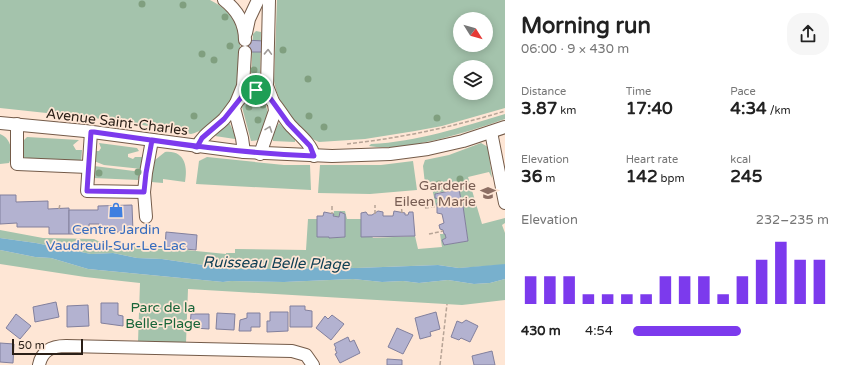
<!DOCTYPE html>
<meta charset="utf-8">
<style>
body{margin:0;font-family:"Varela Round",sans-serif;background:#f6f6f6;color:#222;height:100vh;display:flex;flex-direction:column;font-size:15px;white-space:nowrap}
*{box-sizing:border-box;margin:0}
p{font-size:13px;color:#767676}
.icon{flex:none;width:22px;height:22px;fill:none;stroke:currentColor;stroke-width:2;stroke-linecap:round;stroke-linejoin:round}
.map{position:relative;flex:1;overflow:hidden}
.drawer{display:flex;flex-direction:column;background:#fff;width:340px}
.drawer>*{flex:none}
.needle{width:26px;rotate:127deg}
.controls{position:absolute;left:453px;top:12px;display:grid;gap:8px}
.controls a{display:grid;place-items:center;width:40px;height:40px;border-radius:50%;background:#fff;box-shadow:0 2px 10px #0003;font-size:20px}
.scale{position:absolute;left:12px;bottom:10px;width:71px;box-sizing:border-box;padding-left:4px;border:2px solid #2a1f17;border-top:0;font-size:11px;line-height:14px;white-space:nowrap;color:#2a1f17;-webkit-text-stroke:3px #fee6d5;paint-order:stroke}
.pin{position:absolute;display:grid;place-items:center;width:34px;height:34px;color:#fff;margin:-17px;border:2px solid #fff;border-radius:50%;box-shadow:0 1px 4px #0007}
.round{display:grid;place-items:center;flex:none;width:42px;height:42px;border-radius:16px;background:#f6f6f6}
.summary{display:flex;align-items:center;justify-content:space-between;height:68px;padding:0 16px}
h1{font-size:22px;font-weight:800;line-height:30px}
.metrics{display:grid;grid-template-columns:repeat(3,1fr);gap:6px;height:68px;padding:4px 16px}
.metrics div{display:grid;align-content:center}
.metrics b{font-size:17px;font-weight:800}
.metrics small{font-size:11px;font-weight:400}
.metrics p{font-size:11px}
.chart{height:112px;padding:8px 16px}
.chart p{display:flex;justify-content:space-between}
.chart svg{width:100%;height:72px;margin-top:4px;stroke:#7c3aed;stroke-width:6}
ul{padding:0 16px;list-style:none;font-size:13px}
li{display:grid;grid-template-columns:64px 48px 1fr;align-items:center;height:30px}
li i{height:10px;border-radius:5px;background:#7c3aed}
main{display:flex;flex:1;min-height:0}
.map>svg:first-child{display:block}
.green{fill:#a4c3ac;fill-rule:evenodd}
.water{fill:#78b0cd}
.building{fill:#b3b2d0;stroke:#82809d}
.lines{fill:none;stroke-linecap:round;stroke-linejoin:round}
.minor-casing{stroke:#745b49;stroke-width:14}
.path{stroke:#b7a496;stroke-width:1.5;stroke-dasharray:4 2;stroke-linecap:butt}
.minor{stroke:#fff;stroke-width:12}
.tree{fill:#809f7f}
.oneway{stroke:#9f9a97}
.route-casing{stroke:#fff;stroke-width:8}
.route{stroke:#7c3aed;stroke-width:5}
.labels{text-anchor:middle;dominant-baseline:central;stroke-width:3.5;stroke-linejoin:round;paint-order:stroke}
.street-label{font-size:14px;fill:#2a1f17;stroke:#fee6d5}
.education-label{font-size:14px;fill:#785e54;stroke:#fee6d5;text-anchor:end}
.shop-label{font-size:14px;fill:#366cbe;stroke:#fee6d5}
.park-label{font-size:14px;fill:#186539;stroke:#fee6d5}
.water-label{font-size:15px;font-style:italic;fill:#0e3e53;stroke:#fee6d5}
</style>
<main>
<div class="map">
<svg width="505" height="365" viewBox="0 0 505 365">
<rect width="100%" height="100%" fill="#fee6d5"/>
<g class="green">
<path d="M0,0H210C221,6 231,12 236,24C243,40 241,82 233,97C226,111 207,131 191,134L121,121L0,108Z"/>
<path d="M277,0H505V108L442,126L415,131L365,139L319,142C295,132 279,106 274,81ZM460,19H486V45H460ZM460,67H486V93H460Z"/>
<polygon points="256,31 261,32 260,82 256,85 252,83 251,81 253,34"/>
<path d="M256,97L264,101L268,112L259,140L251,141L242,107C245,100 249,98 256,97Z"/>
<path d="M505,114V119C471,131 404,153 369,146L371,144C417,142 461,127 505,114Z"/>
<polygon points="229,122 236,137 235,139 215,136"/>
<polygon points="279,123 295,139 295,142 273,141 271,136"/>
<path d="M0,134C11,138 14,153 9,163L0,164Z"/>
<polygon points="27,137 79,140 73,145 76,150 82,150 81,164 24,160 23,141"/>
<polygon points="99,143 137,148 139,151 128,154 128,157 133,159 135,157 143,157 142,169 104,165 94,161 95,151 99,151 101,148"/>
<polygon points="481,143 488,147 492,178 489,172 468,177 482,224 505,218 505,223 502,225 505,233 505,264 503,265 459,268 438,265 356,268 323,267 300,269 231,269 162,259 137,258 113,253 91,254 36,243 0,238 0,230 43,238 94,239 108,246 156,247 226,254 226,253 235,253 235,249 306,250 308,219 317,219 317,237 329,237 329,238 345,237 345,214 340,212 339,217 333,216 334,211 345,211 347,219 361,219 373,238 415,236 418,249 442,247 440,234 445,234 446,238 442,240 444,245 468,241 462,200 461,200 459,189 436,193 435,198 439,199 440,202 436,206 431,184 425,184 423,166 425,160 449,155"/>
<path d="M165,152C185,150 188,167 185,182L163,179V183L151,182L155,160Z"/>
<polygon points="207,157 284,165 310,165 311,190 196,184 199,161"/>
<polygon points="413,161 417,190 370,194 318,193 320,165 381,165"/>
<polygon points="94,166 134,171 140,173 140,175 138,180 93,178"/>
<polygon points="0,250 35,257 51,258 88,269 223,282 231,281 284,282 353,279 382,282 403,281 419,283 448,280 474,284 490,283 505,279 505,300 462,305 188,289 186,343 138,342 140,283 85,277 0,264"/>
</g>
<polygon class="water" points="0,238 36,243 91,254 113,253 137,258 162,259 231,269 300,269 323,267 356,268 438,265 459,268 505,264 505,279 490,283 474,284 448,280 419,283 403,281 382,282 353,279 284,282 231,281 223,282 88,269 51,258 35,257 0,250"/>
<g class="building">
<polygon points="245,40 264,41 264,52 245,52"/>
<polygon points="459,189 461,200 462,199 468,241 444,245 442,240 446,238 445,234 444,234 443,230 440,229 439,225 444,223 442,214 437,213 437,203 440,202 439,199 435,198 435,194"/>
<polygon points="0,195 16,195 16,202 48,201 48,209 69,208 69,234 49,234 49,227 17,227 17,223 0,224"/>
<polygon points="132,205 133,232 99,232 99,224 89,224 90,234 69,234 69,210 98,210 98,206"/>
<polygon points="378,211 383,212 383,216 393,216 394,211 405,213 405,215 408,215 409,212 413,212 415,236 361,237 361,213 366,212 368,215 372,215"/>
<polygon points="324,212 334,214 333,216 339,217 340,212 345,214 345,237 329,238 329,237 317,237 317,216 323,216"/>
<polygon points="166,232 197,235 196,250 165,247"/>
<polygon points="56,302 59,317 35,322 33,307"/>
<polygon points="101,303 118,303 118,315 123,316 123,326 101,323"/>
<polygon points="88,305 89,326 67,327 67,306"/>
<polygon points="290,306 305,306 305,310 312,311 312,327 290,327"/>
<polygon points="270,312 288,312 288,331 267,332 267,321 270,321"/>
<polygon points="436,312 440,329 430,332 431,336 420,339 415,318"/>
<polygon points="217,313 235,314 234,330 216,329"/>
<polygon points="247,313 260,313 260,327 251,327 251,331 239,331 240,320 247,318"/>
<polygon points="16,314 31,326 20,339 6,328"/>
<polygon points="191,314 209,314 209,329 195,328 195,326 190,326"/>
<polygon points="332,315 344,324 331,340 316,328 325,316 328,319"/>
<polygon points="466,320 478,326 470,342 461,338 459,340 451,337 457,321 462,323"/>
<polygon points="397,328 413,335 403,354 388,347"/>
<polygon points="348,337 350,342 354,340 360,353 340,363 335,354 337,353 335,349 336,348 334,344"/>
<polygon points="0,343 14,344 13,363 0,362"/>
<polygon points="492,351 495,365 474,365 472,356"/>
<polygon points="387,359 402,360 402,365 387,365"/>
</g>
<g class="lines">
<g class="minor-casing">
<g id="minor">
<path d="M224,0C237,10 245,23 245,40"/>
<polyline points="246,33 249,19 258,0"/>
<polyline points="0,123 85,131 244,152 332,156 390,154 428,149 463,141 505,127"/>
<polyline points="17,124 17,164 88,167"/>
<polyline points="91,132 87,191 144,192 146,173 152,140"/>
<polyline points="491,132 505,203"/>
<path d="M197,147C202,135 215,128 224,119C231,111 236,102 243,95C265,77 279,113 290,125C298,134 311,143 314,156"/>
<polyline points="244,152 242,138 234,108 243,86 245,52"/>
<polyline points="260,154 275,111 274,104 267,86 269,0"/>
<polyline points="144,192 146,217"/>
<path d="M39,365C42,350 52,346 66,346L292,351L306,355L313,365"/>
</g>
</g>
<g class="path">
<path d="M347,144C401,138 453,127 505,111"/>
<polyline points="401,203 402,213"/>
<polyline points="332,206 332,214"/>
<polyline points="425,208 438,206"/>
<polyline points="59,209 60,204"/>
<polyline points="375,214 375,205"/>
<polyline points="429,234 443,231"/>
<polyline points="440,365 447,304"/>
</g>
<use href="#minor" class="minor"/>
</g>
<g class="tree">
<circle cx="142" cy="4" r="3.5"/>
<circle cx="183" cy="5" r="3.5"/>
<circle cx="225" cy="17" r="3.5"/>
<circle cx="230" cy="46" r="3.5"/>
<circle cx="283" cy="50" r="3.5"/>
<circle cx="202" cy="54" r="3.5"/>
<circle cx="214" cy="60" r="3.5"/>
<circle cx="254" cy="70" r="3.5"/>
<circle cx="308" cy="79" r="3.5"/>
<circle cx="263" cy="105" r="3.5"/>
<circle cx="249" cy="107" r="3.5"/>
<circle cx="194" cy="116" r="3.5"/>
<circle cx="309" cy="116" r="3.5"/>
<circle cx="437" cy="118" r="3.5"/>
<circle cx="258" cy="120" r="3.5"/>
<circle cx="324" cy="127" r="3.5"/>
<circle cx="138" cy="172" r="3.5"/>
<circle cx="99" cy="173" r="3.5"/>
<circle cx="460" cy="179" r="3.5"/>
<circle cx="439" cy="184" r="3.5"/>
</g>
<defs><path id="oneway-chevron" d="M-2-3.5L2.5 0L-2 3.5" fill="none" stroke-width="1.6" stroke-linecap="round" stroke-linejoin="round"/></defs>
<g class="oneway">
<use href="#oneway-chevron" transform="translate(268 52) rotate(-88)"/>
<use href="#oneway-chevron" transform="translate(269 129) rotate(-70)"/>
</g>
<g class="lines">
<g class="route-casing">
<path id="route" d="M256,90L244,94L224,119L202,138L197,147L193,146L94,132H91L87,191L144,192L146,173L152,140C206,148 260,154 314,156L310,146L288,123L270,98L267,94L256,90"/>
</g>
<use href="#route" class="route"/>
</g>
<defs>
<g id="school-bare" transform="scale(1.2)"><path d="M0-5L7-2L0 1L-7-2ZM-4 1L0 2.5L4 1V4Q0 6-4 4Z" fill="#8d6e63" stroke="#fee6d5" stroke-width="2.5" paint-order="stroke"/></g>
<g id="shop-bare" transform="scale(1.2)"><path d="M-5-2.5h2.3a2.7 3.5 0 0 1 5.4 0H5L5.5 6h-11ZM-1.5-2.5h3a1.5 2.3 0 0 0-3 0Z" fill="#3f7fe0" stroke="#fee6d5" stroke-width="2.5" paint-order="stroke"/></g>
</defs>
<g fill-rule="evenodd">
<use href="#school-bare" x="488" y="193"/>
<use href="#shop-bare" x="116" y="210"/>
</g>
<g class="labels">
<g class="street-label">
<text transform="translate(117 122) rotate(7)">Avenue Saint-Charles</text>
</g>
<g class="education-label">
<text x="476" y="185">Garderie<tspan x="476" dy="16">Eileen Marie</tspan></text>
</g>
<g class="shop-label">
<text x="116" y="229">Centre Jardin<tspan x="116" dy="16">Vaudreuil-Sur-Le-Lac</tspan></text>
</g>
<g class="park-label">
<text x="163" y="307">Parc de la<tspan x="163" dy="16">Belle-Plage</tspan></text>
</g>
<g class="water-label">
<text transform="translate(276 263) rotate(1)">Ruisseau Belle Plage</text>
</g>
</g>
</svg>
<div class="controls">
<a><svg class="needle" viewBox="-14 -14 28 28"><path d="M0-13l5 13h-10z" fill="#e53935"/><path d="M0 13l5-13h-10z" fill="#767676"/></svg></a>
<a><svg class="icon" aria-label="layers" viewBox="0 0 24 24"><path d="M12 4l9 5-9 5-9-5zM3 14l9 5 9-5"/></svg></a>
</div>
<div class="scale">50 m</div>
<div class="pin" style="left:256px;top:90px;background:#1e9e55"><svg class="icon" aria-label="arrive" viewBox="0 0 24 24"><path d="M6 21V4h12l-3 4 3 4H6"/></svg></div>
</div>
<section class="drawer">
<div class="summary"><div><h1>Morning run</h1><p>06:00 · 9 × 430 m</p></div><a class="round"><svg class="icon" aria-label="share" viewBox="0 0 24 24"><path d="M12 15V3M7 8l5-5 5 5M5 13v7h14v-7"/></svg></a></div>
<div class="metrics">
<div><p>Distance</p><b>3.87<small> km</small></b></div>
<div><p>Time</p><b>17:40</b></div>
<div><p>Pace</p><b>4:34<small> /km</small></b></div>
</div>
<div class="metrics">
<div><p>Elevation</p><b>36<small> m</small></b></div>
<div><p>Heart rate</p><b>142<small> bpm</small></b></div>
<div><p>kcal</p><b>245</b></div>
</div>
<div class="chart"><p><span>Elevation</span>232–235 m</p>
<svg viewBox="0 0 160 44" preserveAspectRatio="none"><path d="M5 44V27M15 44V27M25 44V27M35 44V38M45 44V38M55 44V38M65 44V38M75 44V27M85 44V27M95 44V27M105 44V38M115 44V27M125 44V17M135 44V6M145 44V17M155 44V17"/></svg>
</div>
<ul>
<li><b>430 m</b>4:54<i style="width:55%"></i></li>
</ul>
</section>
</main>
